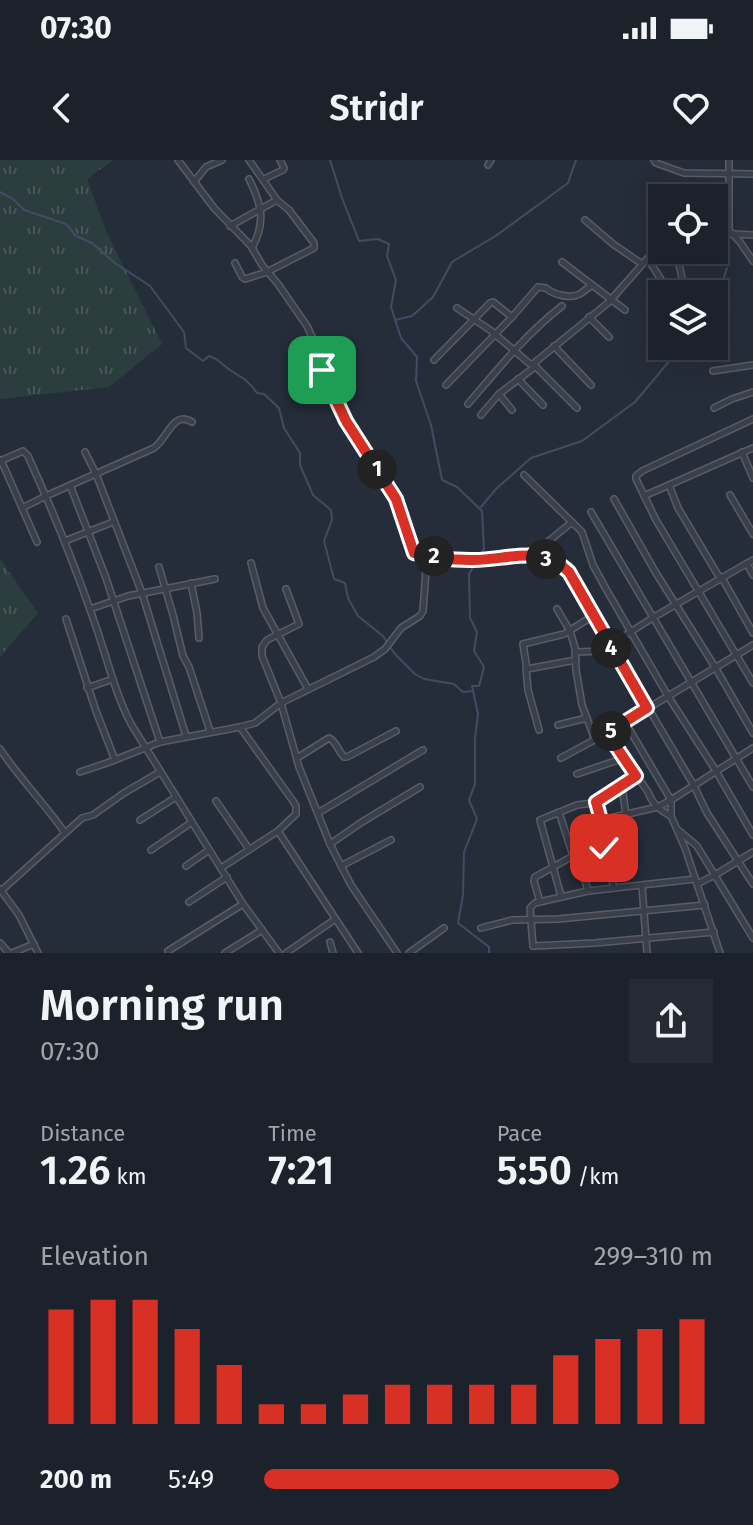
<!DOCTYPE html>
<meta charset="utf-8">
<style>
body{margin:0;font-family:"Fira Sans",sans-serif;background:#252a34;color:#f1f3f6;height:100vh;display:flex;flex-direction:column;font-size:30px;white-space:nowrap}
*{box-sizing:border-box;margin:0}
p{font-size:26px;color:#a0a4a9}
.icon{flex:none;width:44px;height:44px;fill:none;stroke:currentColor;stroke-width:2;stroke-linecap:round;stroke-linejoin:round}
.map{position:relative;height:793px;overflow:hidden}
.drawer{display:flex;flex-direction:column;background:#1c222c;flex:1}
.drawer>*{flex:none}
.buttons{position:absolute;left:648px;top:24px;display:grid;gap:16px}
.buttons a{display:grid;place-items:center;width:80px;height:80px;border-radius:0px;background:#1c222c;box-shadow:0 8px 32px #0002,0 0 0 2px #3a3f48;font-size:40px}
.pin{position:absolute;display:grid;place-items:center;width:68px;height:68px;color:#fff;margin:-34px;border-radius:16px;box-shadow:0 4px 12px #0006}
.km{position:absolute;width:40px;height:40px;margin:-20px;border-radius:50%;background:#222;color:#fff;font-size:22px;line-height:40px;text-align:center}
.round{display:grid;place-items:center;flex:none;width:84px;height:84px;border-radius:0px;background:#252a34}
.headline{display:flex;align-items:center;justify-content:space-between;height:136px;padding:0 40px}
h1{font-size:44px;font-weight:600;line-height:60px}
.figures{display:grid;grid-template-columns:repeat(3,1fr);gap:12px;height:136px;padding:8px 40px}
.figures div{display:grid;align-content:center}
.figures b{font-size:40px;font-weight:600}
.figures small{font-size:22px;font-weight:400}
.figures p{font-size:22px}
.chart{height:224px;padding:16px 40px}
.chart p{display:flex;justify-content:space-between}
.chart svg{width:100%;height:144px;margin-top:8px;stroke:#d93025;stroke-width:6}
ul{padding:0 40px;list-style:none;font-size:26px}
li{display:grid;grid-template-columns:128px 96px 1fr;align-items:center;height:60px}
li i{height:20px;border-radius:10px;background:#d93025}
.status{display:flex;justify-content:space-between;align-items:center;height:56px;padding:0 40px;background:#1c222c;direction:ltr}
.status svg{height:22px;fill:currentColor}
header{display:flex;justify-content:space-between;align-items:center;height:104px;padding:0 40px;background:#1c222c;font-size:36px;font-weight:600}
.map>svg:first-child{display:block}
.grass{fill:url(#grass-tufts)}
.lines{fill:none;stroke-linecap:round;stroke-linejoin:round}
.stream{stroke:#404c63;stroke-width:2}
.minor-casing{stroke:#585d68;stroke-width:8}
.minor{stroke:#3a3f4a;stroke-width:5}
.route-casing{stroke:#fff;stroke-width:16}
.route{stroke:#d93025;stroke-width:10}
</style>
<div class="status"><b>07:30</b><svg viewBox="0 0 49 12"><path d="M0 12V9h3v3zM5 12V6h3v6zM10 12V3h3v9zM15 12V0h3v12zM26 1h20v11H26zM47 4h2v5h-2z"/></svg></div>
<header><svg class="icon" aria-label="back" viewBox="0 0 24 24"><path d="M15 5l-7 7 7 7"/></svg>Stridr<svg class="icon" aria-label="heart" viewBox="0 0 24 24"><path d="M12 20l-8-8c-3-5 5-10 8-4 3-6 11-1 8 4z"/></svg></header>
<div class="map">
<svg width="753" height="793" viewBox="0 0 753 793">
<defs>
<pattern id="grass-tufts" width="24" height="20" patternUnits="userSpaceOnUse" patternTransform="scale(2)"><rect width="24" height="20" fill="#2c3d3f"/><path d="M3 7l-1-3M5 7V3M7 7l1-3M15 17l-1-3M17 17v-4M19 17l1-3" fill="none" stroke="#485759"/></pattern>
</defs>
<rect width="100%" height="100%" fill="#262d3a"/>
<g class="grass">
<polygon points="0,0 113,0 87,19 106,71 162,184 109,227 0,239"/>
<polygon points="0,399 38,453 0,497"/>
</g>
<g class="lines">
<g class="stream">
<polyline points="330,0 342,38 359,81 378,79 389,84 387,96 396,120 391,147 401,178 417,197 416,221 431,265 442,320 457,327 482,351 484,389 479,398"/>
<path d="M0,32L13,39L24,50L66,64L76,76L92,83L115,103L150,126L184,172L186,188L203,201L209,196C217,198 219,202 226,207C241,219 244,215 257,233L264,234L279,248L284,268L300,293V305L313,335L331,350L332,360L324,381L334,419L345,423L348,438L358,456L383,476L394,493L415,514L424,519L454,524L463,532L472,531"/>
<polyline points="714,140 719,133 727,108"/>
<polyline points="395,160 412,156 433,137 452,102 497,75 568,23 576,0"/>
<polyline points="481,347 496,329 531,298 582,281 635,242 682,186"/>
<polyline points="475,404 469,414 470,458 477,472 474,491 484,507 479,526 472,526 478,554 475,578 475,624 469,640 477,659 464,692 463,735 458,763 489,787 489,793"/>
</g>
<g class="minor-casing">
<g id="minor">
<polyline points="178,0 214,48 251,86 262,105 278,124 307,166 319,192 326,222 346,261 396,339 414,393 473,401 533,394 566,408 693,624 707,653 753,724"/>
<polyline points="654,0 656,3 684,13 753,14"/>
<polyline points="729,0 729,70 740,82 753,101"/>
<polyline points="488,5 491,0"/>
<path d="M249,19C262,45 266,62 252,88"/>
<polyline points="264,19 283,10 284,8 280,0"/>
<polyline points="194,22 206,7 222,0"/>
<polyline points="651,26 658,45 657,54 662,60"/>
<polyline points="585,60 613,84 642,104"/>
<polyline points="230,66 277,40 249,0"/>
<polyline points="714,73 753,75"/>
<polyline points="676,90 682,118"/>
<polyline points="702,90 704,102"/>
<polyline points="648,99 669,132"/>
<polyline points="562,102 625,150"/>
<polyline points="235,103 242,117 245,119 267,112 314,88 314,83 289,50 277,40"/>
<polyline points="457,148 490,170 530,204 533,204 609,142 655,90 662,85"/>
<polyline points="589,157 609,177"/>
<polyline points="554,186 591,225"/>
<polyline points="434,200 490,143 493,142 512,157"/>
<polyline points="534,205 577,248"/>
<polyline points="713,211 753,205"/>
<polyline points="324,215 348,201"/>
<polyline points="518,219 543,245"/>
<path d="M446,225L512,157L538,127L546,128C554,135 570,139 580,134C584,131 588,128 592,125"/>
<polyline points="499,234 512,250"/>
<path d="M468,244C497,210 526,174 562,146"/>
<polyline points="714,248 732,239 753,232"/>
<polyline points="481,255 499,234 536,206"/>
<polyline points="753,259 642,311 636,316 636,319 656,360 753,523"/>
<polyline points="85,292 96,314 142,433 186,576"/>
<polyline points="742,292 753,318"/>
<polyline points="1,300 37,382"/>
<path d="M0,301L23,291L28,296C52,349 74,403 93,458C106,494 114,531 131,564L243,744L279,793"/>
<polyline points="524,315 582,372 593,405 606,429 668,536 716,611 753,675"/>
<polyline points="70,325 106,418 160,582"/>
<polyline points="669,325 678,348 718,415 722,418 753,473"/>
<polyline points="730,335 753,374"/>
<polyline points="644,336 753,288"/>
<polyline points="614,339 656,413 715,507 753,573"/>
<path d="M22,348L46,336L154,288C168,278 173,250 192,262"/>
<polyline points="591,352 753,627"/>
<polyline points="65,381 113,362"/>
<polyline points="533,394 572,362"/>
<polyline points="251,403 263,448 308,529"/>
<polyline points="747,404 753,415"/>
<polyline points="159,407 173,455 183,496 189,507 210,571"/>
<polyline points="191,423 197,453 199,478"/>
<polyline points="286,429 299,464 267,480 262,487 262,496 281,543 299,607 330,684 351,725 397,793"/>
<polyline points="90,449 128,436 215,419"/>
<polyline points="557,449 570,471 575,488 576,510 582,545 595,580"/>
<polyline points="66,459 96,551 115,600"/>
<polyline points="575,492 606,491 610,485 654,457 753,400"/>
<polyline points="576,500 527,509 523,484 564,474 593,456"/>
<polyline points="526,508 528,530 539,570"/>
<polyline points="87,528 113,519"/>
<polyline points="558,565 587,558"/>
<path d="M0,589C20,619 45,644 65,673"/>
<path d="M297,598L329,578C336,581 338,591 344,597H347L396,571"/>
<polyline points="561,598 607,573"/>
<polyline points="80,612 107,603 160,582 240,567 255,563 281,543 374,497 385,489 401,468 420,456 423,451 427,396"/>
<polyline points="577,614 624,598"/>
<polyline points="622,626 626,655"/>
<polyline points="216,641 249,689"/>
<polyline points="596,642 603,667 604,688"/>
<polyline points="559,652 573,696"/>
<polyline points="318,653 423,590"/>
<path d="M671,656C660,651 652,643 648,632L607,573L753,485"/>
<polyline points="140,660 176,637"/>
<polyline points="601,660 658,647 671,640 625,562"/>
<polyline points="678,670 697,686 753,778"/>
<polyline points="278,671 358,793"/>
<polyline points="330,684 362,662 420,627"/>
<polyline points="151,690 192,662"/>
<polyline points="578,694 588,731"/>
<polyline points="186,706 209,690"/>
<polyline points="341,706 391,680"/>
<polyline points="221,708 278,671 296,654 296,646 293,641 240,567"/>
<polyline points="695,719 588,731 535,743 530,748 533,786 595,783 714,772"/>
<polyline points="697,724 715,715 753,692"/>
<polyline points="642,726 647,793"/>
<polyline points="0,729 19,755 38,793"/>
<polyline points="2,730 82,658 93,655 124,633 160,612"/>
<polyline points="561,736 540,660 577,645 593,643 636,616"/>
<polyline points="189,742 227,717"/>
<polyline points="540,742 534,721 535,717 573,696 600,686 604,688 614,728"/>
<polyline points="481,768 512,760 558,759 705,745"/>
<polyline points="330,782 333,793"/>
<polyline points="0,783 9,793"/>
<polyline points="168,791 243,744"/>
<polyline points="12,793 34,784"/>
<polyline points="225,793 262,770"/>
<polyline points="286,793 334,760"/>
<polyline points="409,793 444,768"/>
<polyline points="720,793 685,688 671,656 671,640 753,588"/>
</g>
</g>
<use href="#minor" class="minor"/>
</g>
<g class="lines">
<g class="route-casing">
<path id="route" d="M322,210L346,261L396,339L414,393C431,398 453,400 471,400C506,401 540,383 569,412L647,548L607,573L636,616L596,642L603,667L604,688"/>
</g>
<use href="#route" class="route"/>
</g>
</svg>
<div class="buttons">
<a><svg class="icon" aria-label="locate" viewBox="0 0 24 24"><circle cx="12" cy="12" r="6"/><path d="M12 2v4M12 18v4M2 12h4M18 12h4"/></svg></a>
<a><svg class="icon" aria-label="layers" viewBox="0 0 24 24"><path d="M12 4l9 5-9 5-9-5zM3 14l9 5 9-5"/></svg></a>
</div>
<div class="pin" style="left:322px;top:210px;background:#1e9e55"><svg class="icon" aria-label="arrive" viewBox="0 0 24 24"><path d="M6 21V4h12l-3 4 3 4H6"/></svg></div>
<div class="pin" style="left:604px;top:688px;background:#d93025"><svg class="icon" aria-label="check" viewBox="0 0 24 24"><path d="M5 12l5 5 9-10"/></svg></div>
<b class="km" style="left:377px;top:309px">1</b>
<b class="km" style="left:434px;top:396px">2</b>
<b class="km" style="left:546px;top:399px">3</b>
<b class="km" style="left:611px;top:488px">4</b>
<b class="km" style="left:611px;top:571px">5</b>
</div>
<section class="drawer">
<div class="headline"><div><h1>Morning run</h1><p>07:30</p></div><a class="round"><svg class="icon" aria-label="share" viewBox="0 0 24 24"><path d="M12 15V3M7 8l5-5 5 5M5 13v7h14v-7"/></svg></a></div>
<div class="figures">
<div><p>Distance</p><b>1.26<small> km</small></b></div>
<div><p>Time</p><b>7:21</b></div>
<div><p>Pace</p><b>5:50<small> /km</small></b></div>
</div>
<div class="chart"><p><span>Elevation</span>299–310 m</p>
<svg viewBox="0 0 160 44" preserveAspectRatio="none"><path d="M5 44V9M15 44V6M25 44V6M35 44V15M45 44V26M55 44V38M65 44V38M75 44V35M85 44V32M95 44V32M105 44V32M115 44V32M125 44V23M135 44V18M145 44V15M155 44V12"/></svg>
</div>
<ul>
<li><b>200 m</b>5:49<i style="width:79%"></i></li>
</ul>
</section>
